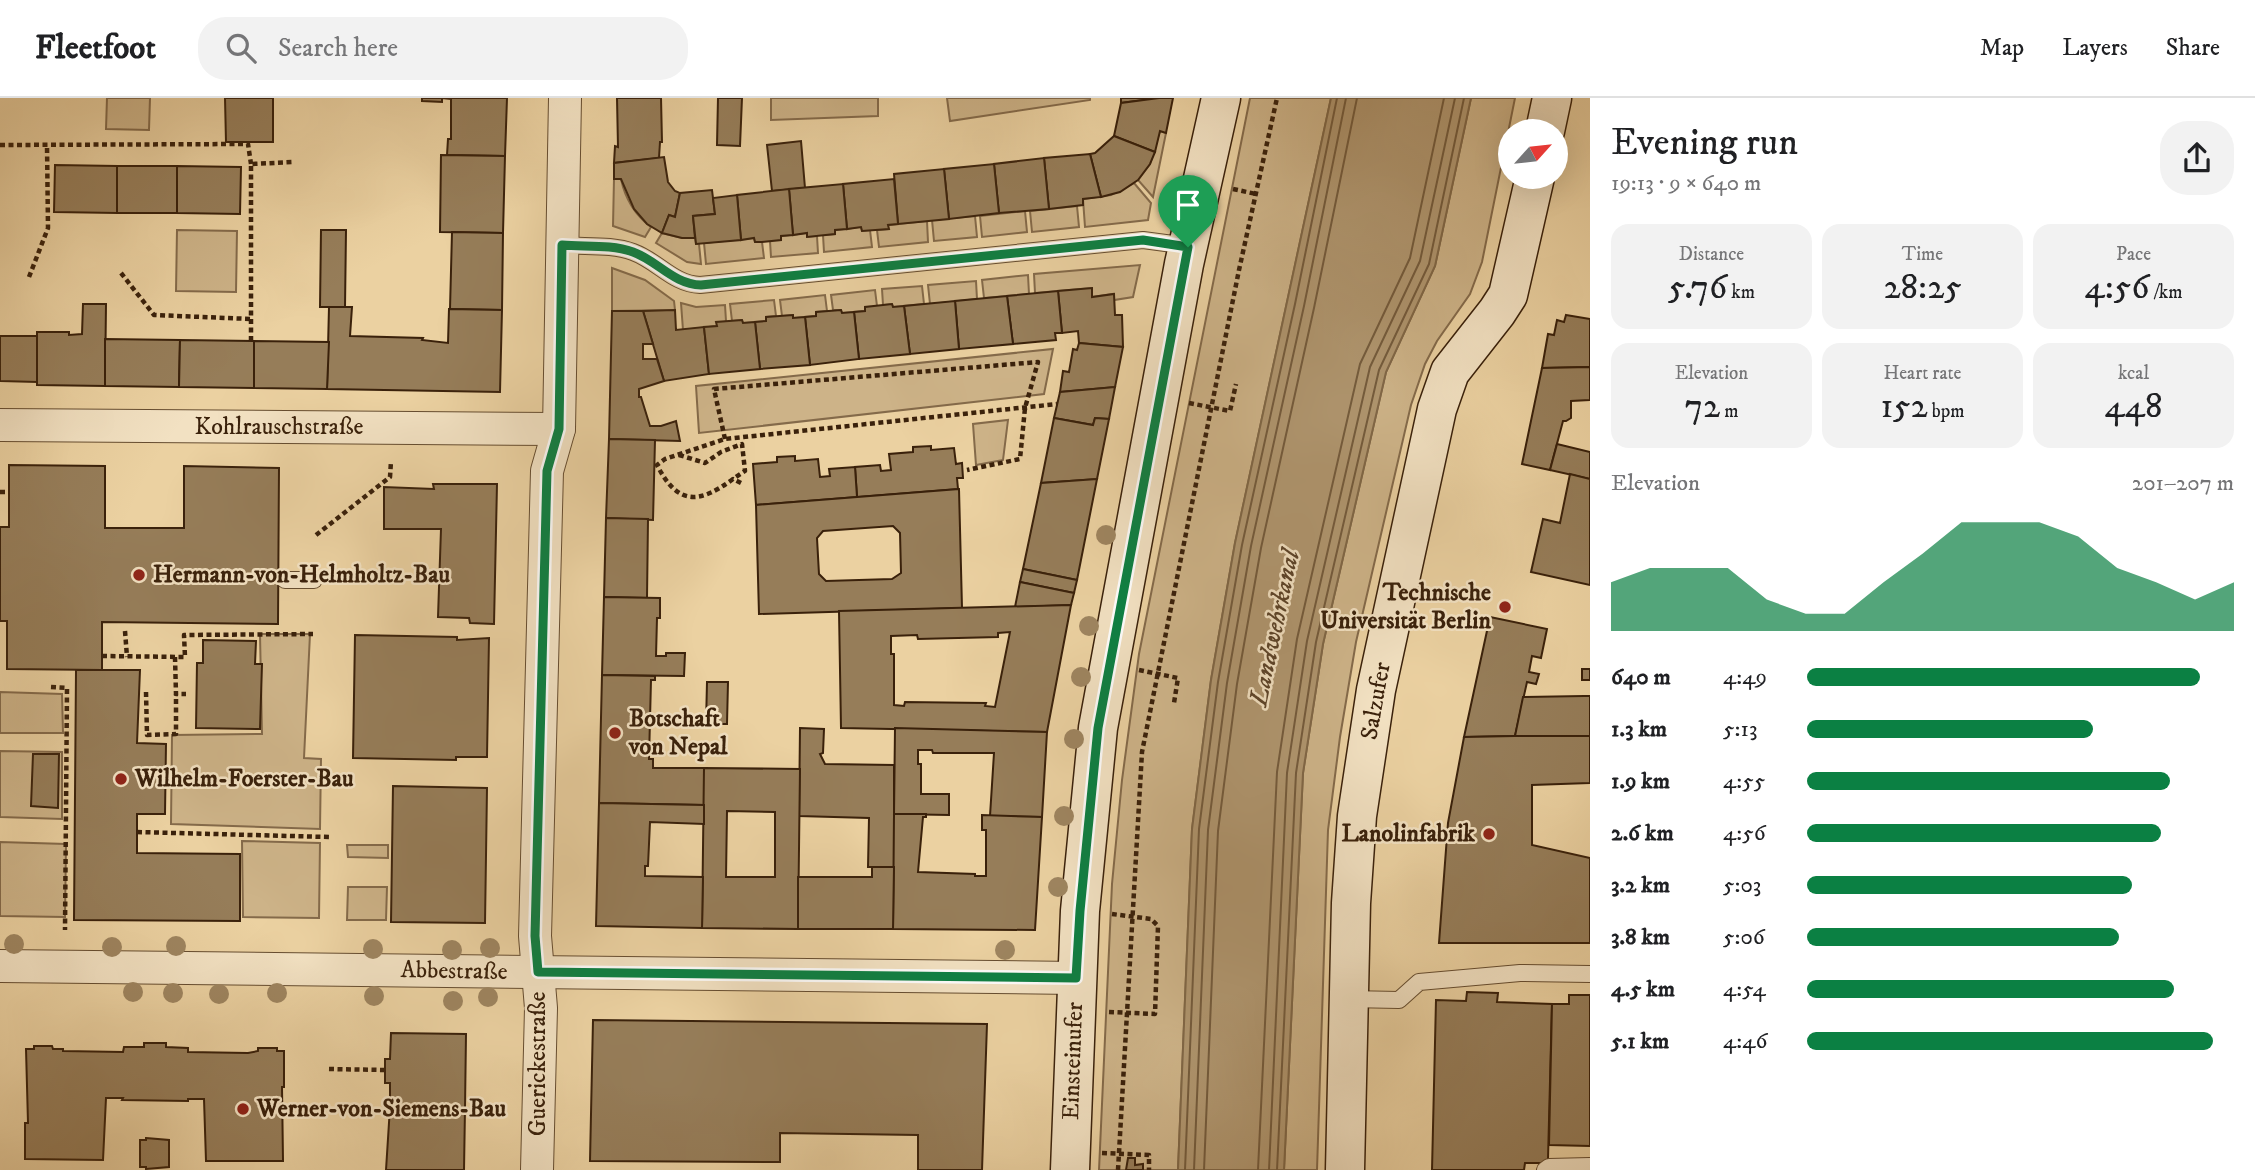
<!DOCTYPE html>
<meta charset="utf-8">
<style>
body{margin:0;font-family:"IM FELL DW Pica",serif;background:#f2f2f2;color:#202124;height:100vh;display:flex;flex-direction:column;font-size:26px;white-space:nowrap}
*{box-sizing:border-box;margin:0}
p{font-size:23px;color:#757577}
.icon{flex:none;width:38px;height:38px;fill:none;stroke:currentColor;stroke-width:2;stroke-linecap:round;stroke-linejoin:round}
.map{position:relative;flex:1;overflow:hidden}
.panel{display:flex;flex-direction:column;background:#fff;width:665px}
.panel>*{flex:none}
.needle{width:46px;rotate:63deg}
.buttons{position:absolute;left:1498px;top:21px;display:grid;gap:14px}
.buttons a{display:grid;place-items:center;width:70px;height:70px;border-radius:50%;background:#fff;box-shadow:0 7px 28px #0002;font-size:35px}
.pin{position:absolute;display:grid;place-items:center;width:60px;height:60px;color:#fff;margin:-72px -30px;border-radius:50% 50% 50% 0;rotate:-45deg;box-shadow:0 0 7px #0007}
.pin .icon{rotate:45deg}
.round{display:grid;place-items:center;flex:none;width:74px;height:74px;border-radius:28px;background:#f2f2f2}
.head{display:flex;align-items:center;justify-content:space-between;height:119px;padding:0 21px}
h1{font-size:38px;font-weight:600;line-height:52px}
.metrics{display:grid;grid-template-columns:repeat(3,1fr);gap:10px;height:119px;padding:7px 21px}
.metrics div{display:grid;align-content:center;border-radius:18px;background:#f2f2f2;text-align:center}
.metrics b{font-size:35px;font-weight:600}
.metrics small{font-size:19px;font-weight:400}
.metrics p{font-size:19px}
.chart{height:196px;padding:14px 21px}
.chart p{display:flex;justify-content:space-between}
.chart svg{width:100%;height:126px;margin-top:7px;fill:#0b8043;opacity:.7}
ul{padding:0 21px;list-style:none;font-size:23px}
li{display:grid;grid-template-columns:112px 84px 1fr;align-items:center;height:52px}
li i{height:18px;border-radius:9px;background:#0b8043}
header{display:flex;align-items:center;gap:42px;box-sizing:border-box;height:98px;padding:0 35px;background:#fff;border-bottom:2px solid #e0e0e0}
header strong{font-size:33px}
nav{display:flex;gap:38px;margin-inline-start:auto;font-size:24px}
.search{width:490px;height:63px;background:#f2f2f2;display:flex;align-items:center;gap:18px;box-sizing:border-box;padding:0 24px;border-radius:28px;color:#757577;font-size:26px}
main{display:flex;flex:1;min-height:0}
.map>svg:first-child{display:block}
.green{fill:#cdb388;stroke:#846a4a;stroke-width:2}
.water{fill:#af956e;stroke:#806746;stroke-width:2}
.lines{fill:none;stroke-linecap:round;stroke-linejoin:round}
.shore{stroke:#745b3c;stroke-width:2}
.building{fill:#967d59;stroke:#3a210b;stroke-width:2;fill-rule:evenodd}
.lane-casing{stroke:#664d30;stroke-width:18}
.street-casing{stroke:#664d30;stroke-width:34}
.secondary-casing{stroke:#3a210b;stroke-width:41}
.path{stroke:#3a210b;stroke-width:4.5;stroke-dasharray:5 3.5;stroke-linecap:butt}
.lane{stroke:#f2e1c2;stroke-width:16}
.street{stroke:#f2e1c2;stroke-width:32}
.secondary{stroke:#f2e1c2;stroke-width:38}
.tree{fill:#9e8560}
.route-casing{stroke:#fff;stroke-width:14}
.route{stroke:#0b8043;stroke-width:9}
.poi-dot{fill:#8f2418;stroke:#f2e1c2;stroke-width:2.5}
.labels{text-anchor:middle;dominant-baseline:central;stroke-width:5;stroke-linejoin:round;paint-order:stroke}
.street-label{font-size:24px;fill:#3a210b;stroke:#f2e1c2}
.poi-label{font-size:24px;font-weight:bold;fill:#3a210b;stroke:#f2e1c2;text-anchor:start}
.water-label{font-size:26px;font-style:italic;fill:#5d4429;stroke:#f2e1c2}
</style>
<header>
<strong>Fleetfoot</strong>
<div class="search"><svg class="icon" aria-label="search" viewBox="0 0 24 24"><circle cx="10" cy="10" r="6"/><path d="M15 15l6 6"/></svg>Search here</div>
<nav><a>Map</a><a>Layers</a><a>Share</a></nav>
</header>
<main>
<div class="map">
<svg width="1590" height="1072" viewBox="0 0 1590 1072">
<rect width="100%" height="100%" fill="#ebd1a1"/>
<filter id="stains"><feTurbulence type="fractalNoise" baseFrequency=".00286" numOctaves="4"/><feColorMatrix values="0 0 0 0 .2 0 0 0 0 .09 0 0 0 0 .02 0 0 0 .5 -.17"/></filter>
<radialGradient id="worn" r=".72"><stop offset=".6" stop-color="#630" stop-opacity="0"/><stop offset="1" stop-color="#630" stop-opacity=".3"/></radialGradient>
<g class="green">
<polygon points="107,0 150,0 149,32 106,31"/>
<polygon points="771,0 878,0 878,18 771,22"/>
<polygon points="947,0 1090,0 1090,2 950,23"/>
<polygon points="1250,0 1331,0 1235,445 1211,582 1192,731 1178,1072 1099,1072 1112,786 1122,682 1139,556"/>
<polygon points="1471,0 1515,0 1482,164 1470,196 1437,243 1425,266 1411,307 1356,544 1340,639 1328,732 1317,1072 1284,1072 1303,675 1323,546 1386,274 1435,168"/>
<polygon points="1160,33 1166,35 1153,99 1138,82 1150,66"/>
<path d="M614,81H621C625,100 635,117 651,129L645,139L613,128Z"/>
<polygon points="1134,85 1151,105 1148,122 1085,129 1083,101 1111,97"/>
<polygon points="1077,108 1079,129 1032,134 1030,113"/>
<polygon points="1025,113 1027,134 982,139 980,118"/>
<polygon points="975,118 977,139 934,143 932,122"/>
<polygon points="927,123 928,144 879,149 877,132 888,131 888,127"/>
<polygon points="861,129 862,133 870,132 872,149 824,154 823,137 835,136 835,132"/>
<polygon points="177,132 237,133 236,194 176,193"/>
<polygon points="662,135 682,140 695,140 696,146 699,146 701,166 687,164 656,145"/>
<polygon points="807,135 808,139 817,138 818,155 771,159 770,143 781,138"/>
<polygon points="754,140 755,144 762,144 764,160 706,166 704,145"/>
<polygon points="1140,167 1133,199 1114,202 1113,196 1092,199 1091,190 1035,195 1034,176"/>
<polygon points="612,170 645,182 674,203 675,212 612,213"/>
<polygon points="1028,177 1029,196 984,200 982,182"/>
<polygon points="976,183 977,201 930,206 928,187"/>
<polygon points="922,188 924,206 893,209 892,206 883,207 882,191"/>
<polygon points="875,192 877,208 865,213 842,215 841,212 833,212 831,197"/>
<polygon points="825,197 827,213 816,214 816,218 793,220 792,217 782,218 780,202"/>
<polygon points="774,202 776,218 766,219 766,223 743,225 742,222 732,223 730,206"/>
<polygon points="681,205 696,209 725,207 726,223 717,228 683,232"/>
<polygon points="1053,251 1044,296 699,335 696,288"/>
<polygon points="1008,322 1003,362 976,367 973,326"/>
<polygon points="260,536 310,536 304,660 321,661 320,731 171,726 172,637 262,636"/>
<polygon points="0,594 62,596 63,635 0,635"/>
<polygon points="0,653 62,654 62,721 0,719"/>
<polygon points="242,743 320,745 319,820 243,819"/>
<polygon points="0,744 66,746 65,819 0,818"/>
<polygon points="347,747 388,747 388,760 348,759"/>
<polygon points="348,789 387,789 386,822 347,822"/>
</g>
<polygon class="water" points="1331,0 1471,0 1435,168 1386,274 1323,546 1303,675 1284,1072 1178,1072 1192,731 1211,582 1235,445"/>
<g class="lines">
<g class="shore">
<polyline points="1185,1072 1199,731 1218,584 1242,447 1295,206 1337,0"/>
<polyline points="1194,1072 1208,732 1227,585 1251,448 1304,208 1346,0"/>
<polyline points="1204,1072 1218,733 1237,586 1261,450 1314,210 1357,0"/>
<polyline points="1258,1072 1277,674 1297,541 1360,266 1410,160 1444,0"/>
<polyline points="1269,1072 1287,675 1307,543 1370,269 1420,163 1455,0"/>
<polyline points="1277,1072 1296,675 1316,544 1379,272 1429,166 1464,0"/>
</g>
</g>
<g class="building">
<polygon points="225,0 273,0 273,44 226,44"/>
<polygon points="422,0 507,0 505,58 447,57 448,41 451,41 451,1 442,0 442,4 422,3"/>
<polygon points="617,0 661,0 662,44 660,44 659,60 614,65 615,48 618,49"/>
<polygon points="718,0 742,0 740,48 717,47"/>
<polygon points="1121,0 1159,0 1121,5"/>
<polygon points="1159,0 1173,0 1166,35 1160,33 1155,54 1114,38 1121,5"/>
<polygon points="1114,38 1155,54 1150,66 1138,82 1120,94 1101,99 1090,56 1095,55"/>
<polygon points="801,43 805,90 772,93 767,47"/>
<polygon points="1090,56 1101,99 1083,101 1083,107 1049,111 1044,60"/>
<polygon points="441,57 505,58 503,135 440,134"/>
<polygon points="664,59 668,84 675,93 680,95 675,119 669,117 662,135 647,126 634,111 621,81 614,81 614,65"/>
<polygon points="1044,60 1049,111 999,115 994,66"/>
<polygon points="994,66 999,115 949,121 944,71"/>
<polygon points="55,67 117,68 117,115 54,114"/>
<rect x="117" y="68" width="60" height="47"/>
<polygon points="177,68 241,69 240,116 177,115"/>
<polygon points="944,71 949,121 898,126 894,76"/>
<polygon points="894,81 898,126 888,127 889,131 862,133 861,129 847,131 843,86"/>
<polygon points="843,86 847,131 835,132 835,136 807,139 807,135 793,137 789,91"/>
<polygon points="789,91 793,137 781,138 781,142 762,144 755,144 754,140 741,142 737,97"/>
<polygon points="712,92 715,116 693,118 695,140 682,140 662,135 669,117 675,119 680,95"/>
<polygon points="737,97 741,142 696,146 693,118 715,116 713,100"/>
<polygon points="321,132 346,132 345,209 320,209"/>
<polygon points="452,134 503,135 502,212 450,211"/>
<polygon points="1092,190 1092,199 1114,196 1115,217 1122,217 1123,249 1079,245 1078,233 1062,235 1058,193"/>
<polygon points="1058,193 1062,235 1055,235 1056,242 1013,246 1007,198"/>
<polygon points="1007,198 1013,246 959,251 955,203"/>
<polygon points="955,203 959,251 910,256 904,208"/>
<polygon points="83,206 106,206 105,288 37,287 37,234 69,234 69,237 82,236"/>
<polygon points="892,206 893,209 904,208 910,256 859,261 854,214 865,213 865,209"/>
<polygon points="329,209 352,209 350,238 423,240 422,242 448,245 449,211 502,212 500,294 327,291"/>
<polygon points="675,212 676,232 704,229 709,276 664,283 643,213"/>
<polygon points="841,212 842,215 854,214 859,261 810,267 805,219 816,218 816,214"/>
<polygon points="612,213 643,213 653,246 643,246 643,261 657,261 664,283 639,291 639,299 641,299 650,328 661,328 676,323 680,343 609,341"/>
<polygon points="793,217 793,220 805,219 810,267 760,271 755,224 766,223 766,219"/>
<polygon points="1566,217 1590,221 1590,269 1542,270 1548,236 1554,237 1557,222 1564,224"/>
<polygon points="742,222 743,225 755,224 760,271 709,276 704,229 717,228 716,224"/>
<polygon points="0,238 37,238 37,284 0,283"/>
<polygon points="105,241 180,242 179,289 105,288"/>
<polygon points="180,242 254,243 254,290 179,289"/>
<polygon points="254,243 329,244 327,291 254,290"/>
<polygon points="1079,245 1123,249 1115,289 1060,294 1063,273 1069,274 1073,251 1077,252"/>
<polygon points="1590,269 1590,302 1571,303 1571,320 1566,323 1563,323 1550,372 1522,366 1542,270"/>
<polygon points="1115,289 1109,321 1095,320 1093,327 1054,320 1060,294"/>
<polygon points="1054,320 1093,327 1095,320 1109,321 1097,381 1041,385"/>
<polygon points="609,341 655,342 653,422 606,420"/>
<polygon points="1557,346 1590,354 1590,381 1550,372"/>
<polygon points="931,348 931,352 954,350 956,366 962,365 963,380 957,380 958,391 857,399 855,369 880,367 881,373 891,372 889,356 913,354 913,349"/>
<polygon points="795,358 795,363 818,361 820,379 830,378 829,371 855,369 857,399 756,407 753,366 777,364 777,359"/>
<polygon points="9,367 105,368 105,430 184,430 184,368 279,370 278,526 102,524 102,572 7,571 7,523 0,523 0,429 9,429"/>
<polygon points="1570,376 1590,381 1590,487 1531,474 1543,421 1560,425"/>
<polygon points="1097,381 1077,482 1023,471 1041,385"/>
<polygon points="433,386 497,386 494,526 470,525 469,520 438,519 441,431 384,431 384,389 434,391"/>
<path d="M959,391L962,510L759,516L756,407ZM893,428L900,435L901,475L892,481L826,483L819,476L817,440L823,433Z"/>
<polygon points="606,420 648,421 647,500 604,499"/>
<polygon points="1023,471 1077,482 1074,495 1020,484"/>
<polygon points="1020,484 1074,495 1071,507 1015,509"/>
<polygon points="604,499 660,500 660,520 657,520 656,558 666,558 666,555 685,555 684,578 602,577"/>
<path d="M1071,507L1047,634L841,630L839,513ZM1010,534L995,609L985,608L986,605L905,604L904,608L894,607V556H891V538L917,537L918,541L998,539V535Z"/>
<polygon points="1490,519 1547,531 1541,560 1532,558 1529,574 1539,576 1536,586 1527,584 1515,638 1464,639"/>
<polygon points="355,537 457,539 457,542 489,540 487,659 456,659 456,662 353,660"/>
<polygon points="203,542 256,543 255,566 262,566 260,631 196,630 197,565 203,565"/>
<rect x="1582" y="571" width="8" height="11"/>
<polygon points="76,572 140,572 137,645 166,646 165,716 137,716 137,755 240,756 240,823 74,822"/>
<polygon points="602,577 655,578 655,582 651,582 649,661 653,661 653,670 704,670 704,707 599,705"/>
<polygon points="707,584 728,584 727,626 706,626"/>
<polygon points="1584,598 1590,598 1590,638 1515,638 1523,599"/>
<polygon points="800,630 824,631 823,655 820,656 825,666 894,667 894,769 868,769 869,720 799,718"/>
<polygon points="895,630 1047,634 1042,719 990,718 994,655 933,655 932,652 918,652 918,666 921,666 921,696 949,696 949,717 894,716"/>
<polygon points="1515,638 1590,638 1590,685 1532,687 1532,747 1590,760 1590,845 1439,845 1448,725 1464,639"/>
<polygon points="33,656 59,656 58,710 31,708"/>
<path d="M704,670L800,671L798,831L702,830ZM727,713L775,714V779H726Z"/>
<polygon points="393,688 487,690 485,825 391,824"/>
<polygon points="599,705 704,707 704,726 650,724 648,768 645,768 645,778 703,779 702,830 596,828"/>
<polygon points="894,716 926,716 926,719 923,719 918,774 975,776 975,778 986,778 986,732 982,732 982,717 1042,719 1035,832 893,831"/>
<polygon points="872,769 894,769 893,831 798,831 798,779 872,779"/>
<polygon points="1467,894 1498,895 1497,904 1552,906 1548,1061 1545,1065 1525,1065 1524,1072 1432,1072 1436,902 1466,903"/>
<polygon points="1569,897 1590,897 1590,1048 1549,1047 1552,906 1569,906"/>
<polygon points="593,922 987,926 982,1072 918,1072 918,1037 780,1035 780,1064 590,1063"/>
<polygon points="391,935 466,936 465,1010 390,1009 390,985 385,985 385,961 390,961"/>
<polygon points="144,945 166,945 166,949 188,950 188,954 248,955 258,953 258,950 277,950 277,953 284,953 284,989 282,989 283,1063 206,1063 204,1001 188,1001 188,1003 122,1002 123,1000 106,1000 103,1062 25,1061 25,1025 28,1025 26,951 34,951 34,948 52,948 53,951 63,951 63,953 123,954 124,949 144,949"/>
<polygon points="390,1009 465,1010 464,1072 386,1072"/>
<polygon points="146,1040 169,1042 169,1069 146,1071 146,1069 140,1069 140,1042 146,1042"/>
<polygon points="1128,1060 1135,1060 1135,1067 1143,1066 1143,1072 1126,1072"/>
</g>
<g class="lines">
<g class="lane-casing">
<g id="lane">
<path d="M563,147C585,149 612,146 633,154C658,163 673,186 700,187L1143,142L1188,148"/>
<polyline points="285,482 314,482"/>
<polyline points="1348,901 1399,902 1419,884 1520,875 1590,876"/>
<polyline points="1545,1072 1549,1069 1590,1068"/>
</g>
</g>
<g class="street-casing">
<g id="street">
<polyline points="0,327 559,331"/>
<polyline points="0,868 1076,880"/>
<polyline points="537,1072 541,910 535,838 547,373 559,331 565,0"/>
</g>
</g>
<g class="secondary-casing">
<g id="secondary">
<polyline points="1545,33 1552,0"/>
<polyline points="1070,1072 1080,813 1098,630 1184,166 1221,0"/>
<polyline points="1345,1072 1351,805 1357,718 1376,592 1437,311 1450,274 1497,214 1508,197 1535,79"/>
</g>
</g>
<g class="path">
<polyline points="0,47 248,46 251,66"/>
<polyline points="1233,91 1256,96"/>
<polyline points="121,175 154,217 251,221"/>
<polyline points="29,179 48,130 47,47"/>
<polyline points="251,243 251,66 294,64"/>
<polyline points="1189,305 1230,313 1236,286"/>
<polyline points="725,341 714,291 1038,264 1025,310 1020,361 967,372"/>
<polyline points="679,357 705,365 721,354 742,346 745,373 733,381"/>
<path d="M741,385L733,381C699,406 678,408 657,367L665,361L725,341L1057,306"/>
<polyline points="0,394 9,394"/>
<polyline points="316,437 390,379 391,363"/>
<polyline points="125,533 127,559"/>
<polyline points="102,558 185,559 184,537 313,536"/>
<polyline points="175,559 176,596 186,596"/>
<polyline points="1139,572 1178,580 1174,605"/>
<polyline points="51,589 67,590 65,832"/>
<polyline points="146,594 147,637 176,636 176,596"/>
<polyline points="137,734 329,739"/>
<polyline points="1109,914 1155,916 1158,828 1151,821 1112,816"/>
<polyline points="329,971 385,972"/>
<polyline points="1102,1055 1149,1057 1149,1072"/>
<polyline points="1118,1072 1142,654 1239,172 1277,0"/>
</g>
<use href="#lane" class="lane"/>
<use href="#street" class="street"/>
<use href="#secondary" class="secondary"/>
</g>
<g class="tree">
<circle cx="1106" cy="437" r="10"/>
<circle cx="1089" cy="528" r="10"/>
<circle cx="1081" cy="579" r="10"/>
<circle cx="1074" cy="641" r="10"/>
<circle cx="1064" cy="718" r="10"/>
<circle cx="1058" cy="789" r="10"/>
<circle cx="14" cy="846" r="10"/>
<circle cx="176" cy="848" r="10"/>
<circle cx="112" cy="849" r="10"/>
<circle cx="490" cy="850" r="10"/>
<circle cx="373" cy="851" r="10"/>
<circle cx="452" cy="852" r="10"/>
<circle cx="1005" cy="852" r="10"/>
<circle cx="133" cy="894" r="10"/>
<circle cx="173" cy="895" r="10"/>
<circle cx="277" cy="895" r="10"/>
<circle cx="219" cy="896" r="10"/>
<circle cx="374" cy="898" r="10"/>
<circle cx="488" cy="899" r="10"/>
<circle cx="453" cy="903" r="10"/>
</g>
<g class="lines">
<g class="route-casing">
<path id="route" d="M1143,142L1188,149L1098,630L1080,813L1076,880L538,874L535,838L547,373L559,331L562,147C585,149 611,146 633,154C658,163 673,186 701,187Z"/>
</g>
<use href="#route" class="route"/>
</g>
<g class="poi-dot">
<circle cx="139" cy="477" r="7"/>
<circle cx="1505" cy="509" r="7"/>
<circle cx="615" cy="635" r="7"/>
<circle cx="121" cy="681" r="7"/>
<circle cx="1489" cy="736" r="7"/>
<circle cx="243" cy="1011" r="7"/>
</g>
<g class="labels">
<g class="street-label">
<text x="279" y="329">Kohlrauschstraße</text>
<text transform="translate(1376 603) rotate(-80)">Salzufer</text>
<text transform="translate(454 873) rotate(1)">Abbestraße</text>
<text transform="translate(1073 963) rotate(-88)">Einsteinufer</text>
<text transform="translate(538 966) rotate(-90)">Guerickestraße</text>
</g>
<g class="poi-label">
<text x="153" y="477">Hermann-von-Helmholtz-Bau</text>
<text x="1491" y="495" text-anchor="end">Technische<tspan x="1491" dy="28">Universität Berlin</tspan></text>
<text x="629" y="621">Botschaft<tspan x="629" dy="28">von Nepal</tspan></text>
<text x="135" y="681">Wilhelm-Foerster-Bau</text>
<text x="1475" y="736" text-anchor="end">Lanolinfabrik</text>
<text x="257" y="1011">Werner-von-Siemens-Bau</text>
</g>
<g class="water-label">
<text transform="translate(1275 530) rotate(-78)">Landwehrkanal</text>
</g>
</g>
<rect width="100%" height="100%" filter="url(#stains)"/>
<rect width="100%" height="100%" fill="url(#worn)"/>
</svg>
<div class="buttons">
<a><svg class="needle" viewBox="-14 -14 28 28"><path d="M0-13l5 13h-10z" fill="#e53935"/><path d="M0 13l5-13h-10z" fill="#757577"/></svg></a>
</div>
<div class="pin" style="left:1188px;top:149px;background:#1e9e55"><svg class="icon" aria-label="arrive" viewBox="0 0 24 24"><path d="M6 21V4h12l-3 4 3 4H6"/></svg></div>
</div>
<section class="panel">
<div class="head"><div><h1>Evening run</h1><p>19:13 · 9 × 640 m</p></div><a class="round"><svg class="icon" aria-label="share" viewBox="0 0 24 24"><path d="M12 15V3M7 8l5-5 5 5M5 13v7h14v-7"/></svg></a></div>
<div class="metrics">
<div><p>Distance</p><b>5.76<small> km</small></b></div>
<div><p>Time</p><b>28:25</b></div>
<div><p>Pace</p><b>4:56<small> /km</small></b></div>
</div>
<div class="metrics">
<div><p>Elevation</p><b>72<small> m</small></b></div>
<div><p>Heart rate</p><b>152<small> bpm</small></b></div>
<div><p>kcal</p><b>448</b></div>
</div>
<div class="chart"><p><span>Elevation</span>201–207 m</p>
<svg viewBox="0 0 160 44" preserveAspectRatio="none"><path d="M0 44V27L10 22L20 22L30 22L40 33L50 38L60 38L70 27L80 17L90 6L100 6L110 6L120 11L130 22L140 27L150 33L160 27V44z"/></svg>
</div>
<ul>
<li><b>640 m</b>4:49<i style="width:92%"></i></li>
<li><b>1.3 km</b>5:13<i style="width:67%"></i></li>
<li><b>1.9 km</b>4:55<i style="width:85%"></i></li>
<li><b>2.6 km</b>4:56<i style="width:83%"></i></li>
<li><b>3.2 km</b>5:03<i style="width:76%"></i></li>
<li><b>3.8 km</b>5:06<i style="width:73%"></i></li>
<li><b>4.5 km</b>4:54<i style="width:86%"></i></li>
<li><b>5.1 km</b>4:46<i style="width:95%"></i></li>
</ul>
</section>
</main>
